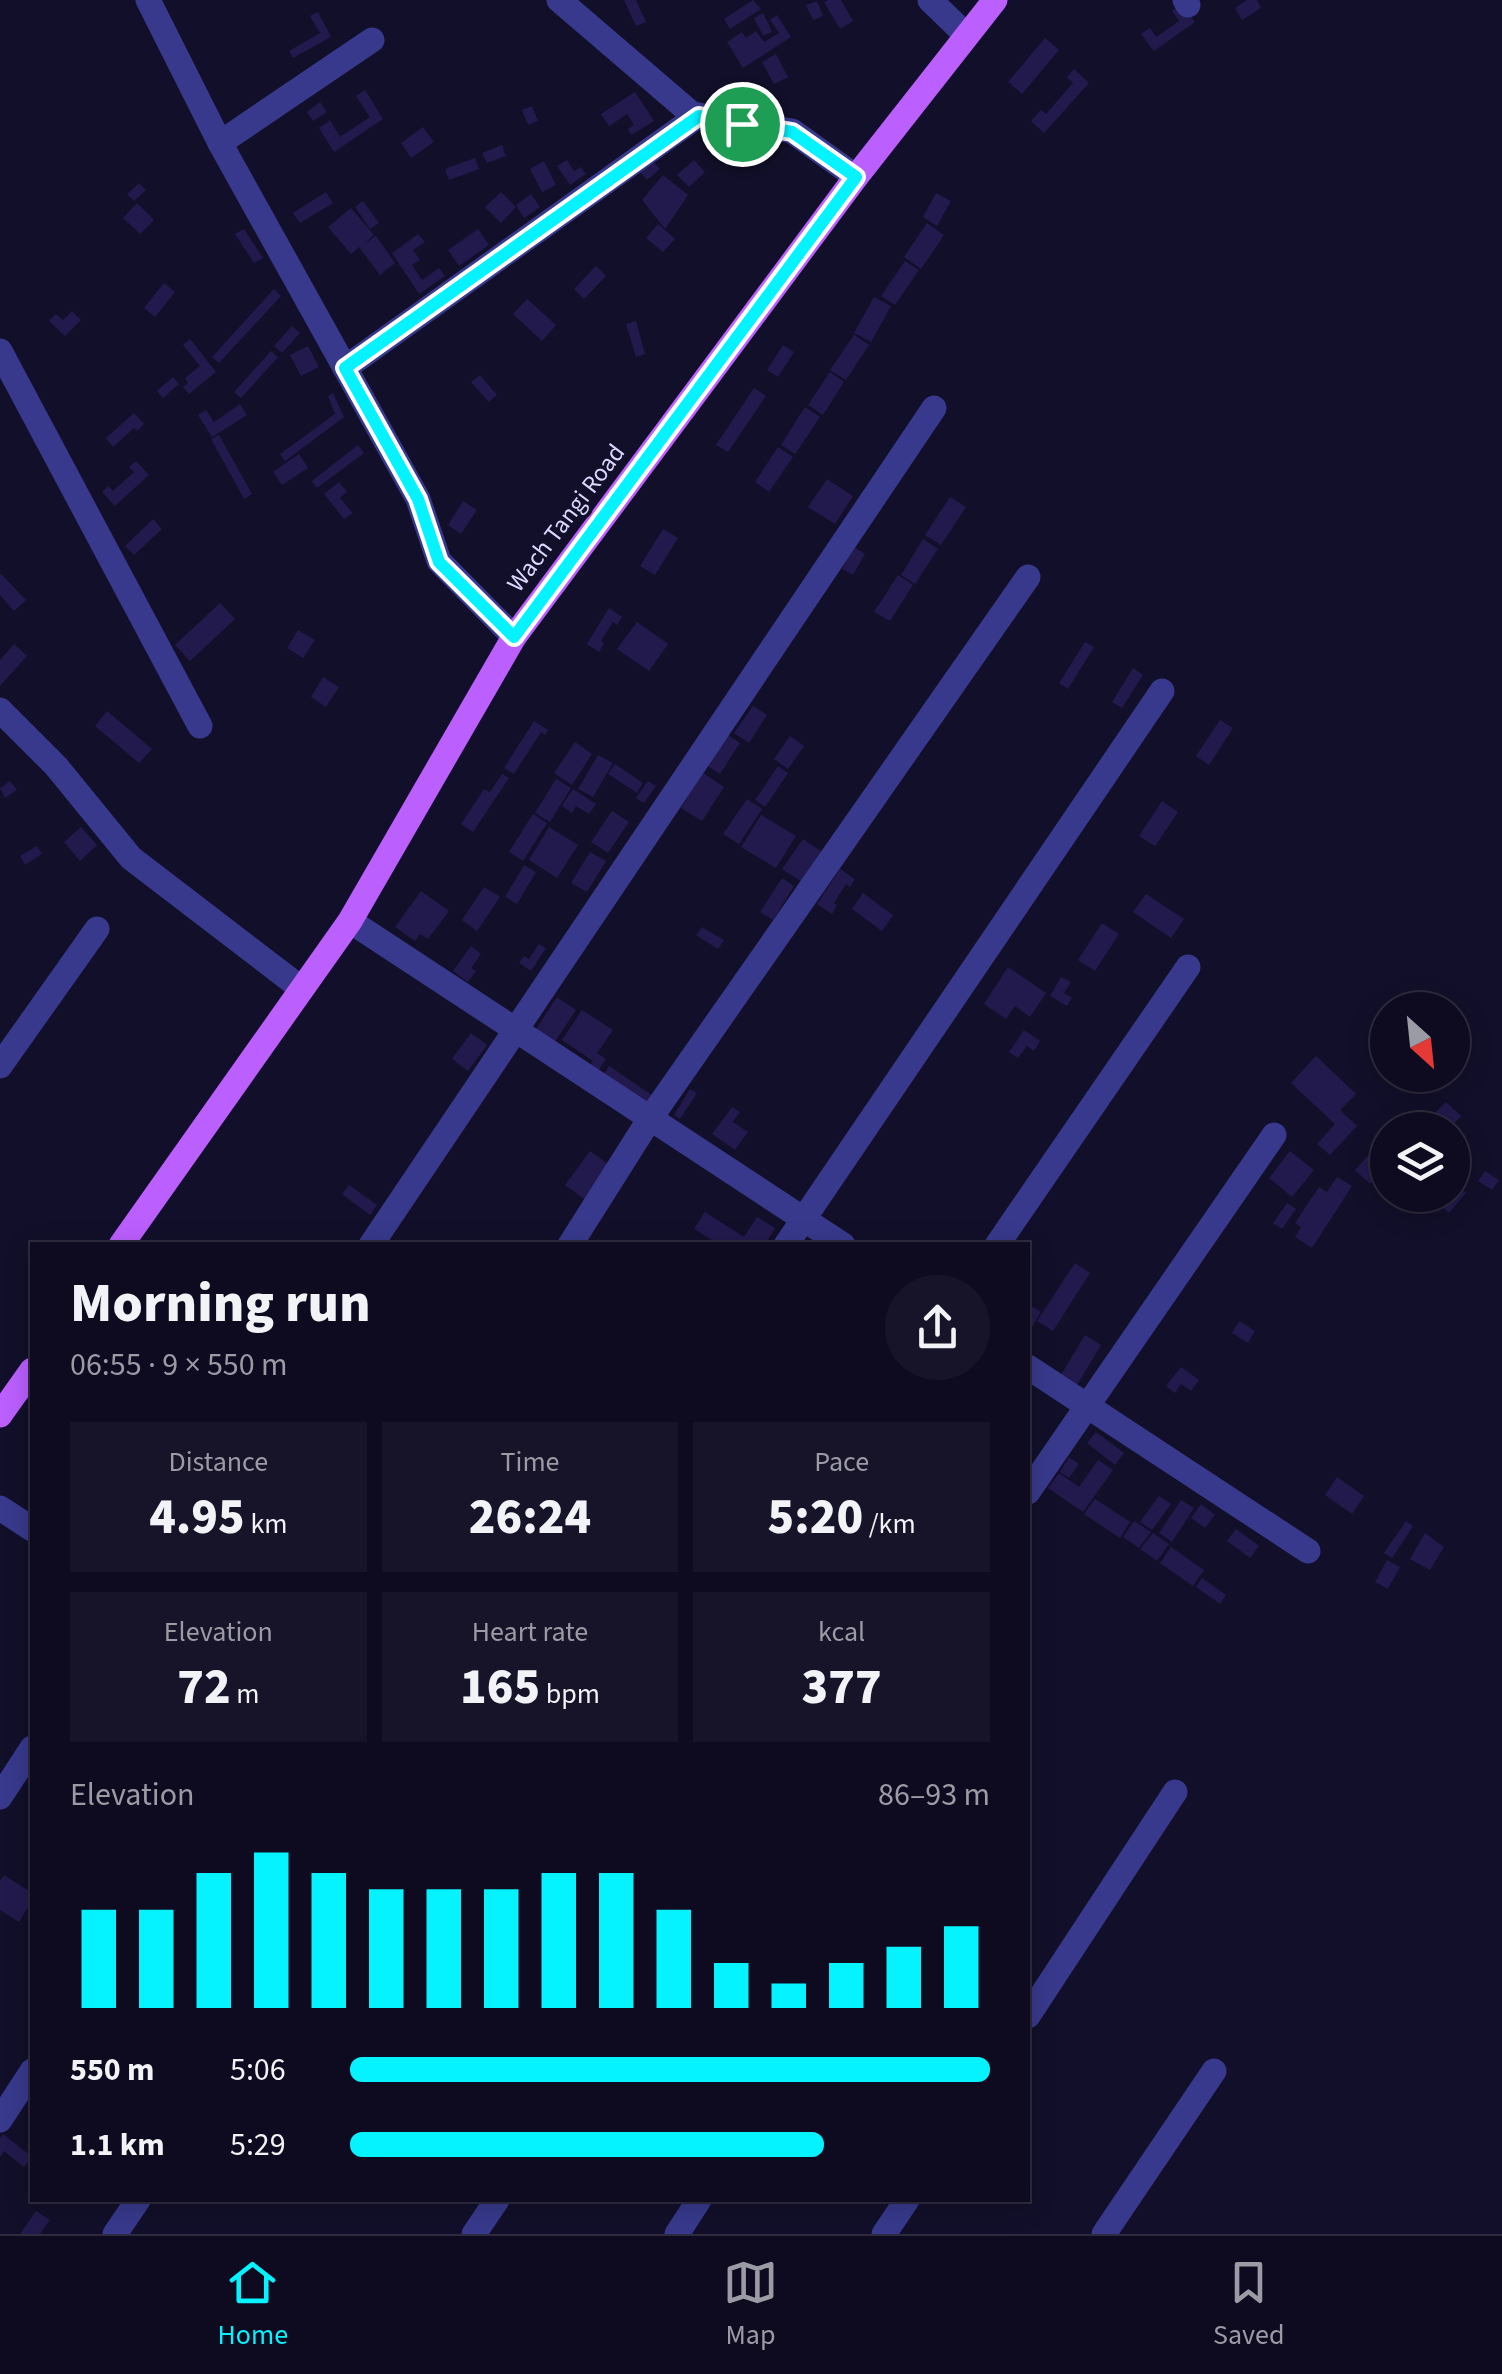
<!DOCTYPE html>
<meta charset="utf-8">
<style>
body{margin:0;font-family:"Source Sans 3",sans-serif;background:#171429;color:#f1f3f6;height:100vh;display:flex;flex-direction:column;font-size:38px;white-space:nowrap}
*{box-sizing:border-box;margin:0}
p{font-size:32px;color:#9b9ba5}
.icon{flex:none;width:55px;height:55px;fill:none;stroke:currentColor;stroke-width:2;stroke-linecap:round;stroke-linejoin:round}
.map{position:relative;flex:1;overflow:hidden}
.panel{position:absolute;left:30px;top:1242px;width:1000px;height:960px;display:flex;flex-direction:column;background:#0e0b20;border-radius:0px;box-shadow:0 5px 25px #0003,0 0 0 2px #2e2b3e}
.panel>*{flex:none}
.needle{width:65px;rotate:153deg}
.buttons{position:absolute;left:1370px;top:992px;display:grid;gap:20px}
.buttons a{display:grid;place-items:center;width:100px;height:100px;border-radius:50%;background:#0e0b20;box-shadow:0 5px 25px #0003,0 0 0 2px #2e2b3e;font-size:50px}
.pin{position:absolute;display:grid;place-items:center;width:85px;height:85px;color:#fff;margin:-42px;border:5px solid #fff;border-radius:50%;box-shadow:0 2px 10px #0007}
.round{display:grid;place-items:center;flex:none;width:105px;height:105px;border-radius:52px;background:#171429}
.summary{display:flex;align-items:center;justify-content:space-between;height:170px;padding:0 40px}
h1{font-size:55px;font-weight:800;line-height:75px}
.figures{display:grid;grid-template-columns:repeat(3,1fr);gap:15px;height:170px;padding:10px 40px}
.figures div{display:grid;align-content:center;border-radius:0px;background:#171429;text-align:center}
.figures b{font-size:50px;font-weight:800}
.figures small{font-size:28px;font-weight:400}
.figures p{font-size:28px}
.chart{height:280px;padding:20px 40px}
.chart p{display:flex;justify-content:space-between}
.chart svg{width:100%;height:180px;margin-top:10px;stroke:#04f3ff;stroke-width:6}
ul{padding:0 40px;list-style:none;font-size:32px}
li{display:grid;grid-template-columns:160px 120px 1fr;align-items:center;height:75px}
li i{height:25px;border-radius:12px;background:#04f3ff}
.dock{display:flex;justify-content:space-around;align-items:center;height:140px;border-top:2px solid #2e2b3e;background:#0e0b20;font-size:28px;color:#9b9ba5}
.dock a{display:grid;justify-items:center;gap:5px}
.dock .selected{color:#04f3ff}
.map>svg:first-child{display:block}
.building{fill:#221a4c}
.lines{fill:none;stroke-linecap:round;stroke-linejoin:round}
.minor{stroke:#38398c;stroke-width:25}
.major{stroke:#bb5fff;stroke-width:25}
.route-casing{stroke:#fff;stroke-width:20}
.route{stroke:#04f3ff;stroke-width:12}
.labels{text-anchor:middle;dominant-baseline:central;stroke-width:8;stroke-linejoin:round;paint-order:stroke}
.street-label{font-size:25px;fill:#dbd8ff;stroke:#120f2a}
</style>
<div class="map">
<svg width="1502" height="2234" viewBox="0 0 1502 2234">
<rect width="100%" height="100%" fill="#120f2a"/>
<g class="building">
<polygon points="624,0 636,0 646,22 636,26"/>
<polygon points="753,0 761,9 730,29 724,19"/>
<polygon points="828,0 841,0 853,21 840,29 824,2"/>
<polygon points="1247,0 1257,0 1261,8 1242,20 1235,8"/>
<polygon points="817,1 823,16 813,20 806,5"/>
<polygon points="1182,4 1195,22 1154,51 1141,34 1150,28 1156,37 1179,21 1172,11"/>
<polygon points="318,12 331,37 293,58 289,51 320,33 310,16"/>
<polygon points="763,13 772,32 763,36 754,18"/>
<polygon points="777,15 791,37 743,68 727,42 742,32 746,38 756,31 764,42 779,33 770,20"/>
<polygon points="1045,38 1059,50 1022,94 1008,82"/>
<polygon points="776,54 788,77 774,84 762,62"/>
<polygon points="1074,69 1089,83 1044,133 1031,121 1041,110 1046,114 1073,83 1067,77"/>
<polygon points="365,90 383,119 334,152 319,128 330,120 340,137 370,117 356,96"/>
<polygon points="635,92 654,121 631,135 628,129 634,125 627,114 609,126 601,114"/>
<polygon points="320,102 327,112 313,121 307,112"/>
<polygon points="532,106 538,121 528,125 522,110"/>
<polygon points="423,127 434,142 411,158 401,143"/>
<polygon points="502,145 506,156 487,163 482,153"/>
<polygon points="749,145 763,155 754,166 741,156"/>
<polygon points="475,158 479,169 449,180 445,169"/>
<polygon points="651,159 660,169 647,180 639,171"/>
<polygon points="567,160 574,171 581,167 586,174 570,185 557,166"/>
<polygon points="694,160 705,172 689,187 677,175"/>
<polygon points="544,161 556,185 542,192 530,169"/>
<polygon points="663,175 688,195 665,229 642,200"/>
<polygon points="139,183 146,190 134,201 127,194"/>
<polygon points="326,192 333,203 300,223 293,213"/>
<polygon points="501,192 516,207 501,223 485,207"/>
<polygon points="936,193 951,201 937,226 923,217"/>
<polygon points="531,194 540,207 524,218 516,205"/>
<polygon points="363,201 379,223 370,229 355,207"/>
<polygon points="137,203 154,220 140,234 123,218"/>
<polygon points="351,208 374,235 364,244 376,236 395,263 380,275 359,247 351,254 328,227"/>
<polygon points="927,223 944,235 921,269 904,257"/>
<polygon points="658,224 675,239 663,252 646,238"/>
<polygon points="244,229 263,258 254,263 235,234"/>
<polygon points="478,229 489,245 459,266 448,250"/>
<polygon points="418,234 425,242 413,250 420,260 412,265 422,280 439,268 445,276 419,294 392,253"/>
<polygon points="905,261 919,270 895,305 881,296"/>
<polygon points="596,266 606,276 584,299 574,289"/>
<polygon points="164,283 175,292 155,317 144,308"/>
<polygon points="274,289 281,296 219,363 212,357"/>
<polygon points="874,297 891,306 871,342 854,333"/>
<polygon points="527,299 556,325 542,341 513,314"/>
<polygon points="72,311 81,320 65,336 49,321 56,314 63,320"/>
<polygon points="636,321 645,354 636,357 626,324"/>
<polygon points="292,326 300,333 282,353 274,346"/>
<polygon points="854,335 869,345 846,380 830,370"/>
<polygon points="190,339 216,372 189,394 183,387 188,383 185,378 200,366 183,345"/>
<polygon points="783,345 794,352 778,377 767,370"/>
<polygon points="308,346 319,367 301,376 290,355"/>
<polygon points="271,351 278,357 241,398 234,392"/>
<polygon points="830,372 844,382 823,415 808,405"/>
<polygon points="480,375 497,395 489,402 471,382"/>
<polygon points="173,377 179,384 163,398 157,391"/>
<polygon points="754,388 766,396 728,452 716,445"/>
<polygon points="333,393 344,417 285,461 280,454 335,414 328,396"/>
<polygon points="240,404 247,415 212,437 198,415 206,410 214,422"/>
<polygon points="805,407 820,417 795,454 781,445"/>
<polygon points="134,413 144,424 137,431 134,428 113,447 106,438"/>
<polygon points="219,435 252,494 244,499 211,439"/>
<polygon points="358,445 364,453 317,488 312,481"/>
<polygon points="778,447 793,457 769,492 755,482"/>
<polygon points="299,454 308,468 282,485 273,472"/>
<polygon points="136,461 149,475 115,506 102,492 108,486 113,491 134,472 129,467"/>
<polygon points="827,479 853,496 835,524 808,507"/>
<polygon points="339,482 347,492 340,498 353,513 344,519 324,494"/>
<polygon points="950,497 966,507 941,545 925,535"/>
<polygon points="463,501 477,510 461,534 448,525"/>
<polygon points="153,519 162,529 134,555 125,546"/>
<polygon points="663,529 678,538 655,575 640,566"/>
<polygon points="923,539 938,549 915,584 901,575"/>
<polygon points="854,547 865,554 853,575 842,569"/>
<polygon points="0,573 26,600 14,611 0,595"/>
<polygon points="898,575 913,585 890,621 874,612"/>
<polygon points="220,603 235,619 190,661 175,645"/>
<polygon points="609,608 622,617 617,625 613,622 601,641 604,643 599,652 587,644"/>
<polygon points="637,622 668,644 649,671 617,649"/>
<polygon points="298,630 315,640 303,658 287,648"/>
<polygon points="1085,642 1094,647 1068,689 1059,683"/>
<polygon points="14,644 27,656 0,686 0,660"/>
<polygon points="1133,668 1143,675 1122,708 1112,702"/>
<polygon points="323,677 339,687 326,707 311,697"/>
<polygon points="753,706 767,715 749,743 734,733"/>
<polygon points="107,711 152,749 139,763 95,726"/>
<polygon points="1220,720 1233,728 1209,765 1196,756"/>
<polygon points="534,721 548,730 545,735 541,732 514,774 504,768"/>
<polygon points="728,735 740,743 720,774 708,766"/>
<polygon points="790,736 804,746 788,769 774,759"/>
<polygon points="575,742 592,754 572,785 554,773"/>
<polygon points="598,755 613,763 593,797 578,789"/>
<polygon points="615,764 643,783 637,793 608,774"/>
<polygon points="778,766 788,773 765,807 755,800"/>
<polygon points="703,773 724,787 702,821 681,808"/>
<polygon points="502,774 509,778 473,832 461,824 484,789 490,792"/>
<polygon points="556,779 571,788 550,822 535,813"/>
<polygon points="10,781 17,790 5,798 0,788"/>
<polygon points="648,781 656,786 644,803 636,798"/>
<polygon points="573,789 596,804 589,814 576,806 572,813 562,806"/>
<polygon points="747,799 762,809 739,844 723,834"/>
<polygon points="1162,801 1178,812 1155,846 1139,836"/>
<polygon points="612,811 629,822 608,853 591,842"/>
<polygon points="533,814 547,823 523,861 509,852"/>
<polygon points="761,815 796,836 776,868 741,847"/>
<polygon points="81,827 97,845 80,861 64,842"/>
<polygon points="549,827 578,845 557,878 529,860"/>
<polygon points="803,839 822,852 802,882 782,869"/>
<polygon points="37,846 42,854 25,865 20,856"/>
<polygon points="590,852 606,861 587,892 571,883"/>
<polygon points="524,865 536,872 517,904 505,897"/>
<polygon points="840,869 855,879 850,887 846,884 834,903 837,905 832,914 817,904"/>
<polygon points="782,878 794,886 773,920 760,912"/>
<polygon points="484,887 500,897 477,931 462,920"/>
<polygon points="421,891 449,911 428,939 420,934 415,941 395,927"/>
<polygon points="863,893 893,915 882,931 852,909"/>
<polygon points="1146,894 1184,919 1171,938 1133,912"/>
<polygon points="1102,923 1119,934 1095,971 1078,960"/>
<polygon points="702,927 724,940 718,949 696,935"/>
<polygon points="539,944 546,948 531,971 519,963 524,956 529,959"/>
<polygon points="471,946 481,954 471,968 476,971 468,982 453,971"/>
<polygon points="1008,967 1046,993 1030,1017 1015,1006 1006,1019 984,1004"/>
<polygon points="1061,977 1071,982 1064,993 1072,998 1067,1006 1050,996"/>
<polygon points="557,997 576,1010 555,1042 536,1029"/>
<polygon points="582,1010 613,1030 597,1053 606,1059 596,1074 588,1069 593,1061 562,1040"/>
<polygon points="1024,1030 1040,1041 1034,1051 1027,1046 1018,1058 1009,1052"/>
<polygon points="471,1033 487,1045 468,1071 452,1059"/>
<polygon points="1316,1056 1356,1094 1340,1110 1357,1126 1330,1155 1317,1144 1335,1124 1291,1083"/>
<polygon points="609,1066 652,1095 644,1107 601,1078"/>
<polygon points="690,1089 697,1093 680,1119 674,1115"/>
<polygon points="1446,1102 1461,1116 1449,1129 1441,1121 1432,1130 1418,1130"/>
<polygon points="732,1107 740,1112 733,1122 748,1132 735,1150 712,1134"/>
<polygon points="1376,1147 1388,1158 1388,1164 1370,1184 1355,1170"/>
<polygon points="590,1151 612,1167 587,1201 565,1185"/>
<polygon points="1290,1151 1314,1170 1292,1197 1269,1178"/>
<polygon points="1485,1171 1499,1180 1492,1190 1478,1181"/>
<polygon points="1337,1177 1352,1186 1312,1248 1295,1237 1301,1227 1295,1223 1319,1187 1327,1192"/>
<polygon points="1455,1184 1466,1193 1449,1213 1439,1203 1446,1195 1452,1195"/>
<polygon points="349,1185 377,1205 370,1215 342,1194"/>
<polygon points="1287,1203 1296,1209 1282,1229 1273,1223"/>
<polygon points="705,1212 744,1237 757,1217 775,1228 765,1245 720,1245 694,1229"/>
<polygon points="1075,1263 1090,1273 1053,1331 1037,1321"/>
<polygon points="1028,1304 1041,1312 1028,1334"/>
<polygon points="1239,1321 1255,1331 1248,1343 1232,1333"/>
<polygon points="1085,1335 1101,1345 1077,1385 1061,1375"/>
<polygon points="1181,1367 1199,1380 1191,1391 1181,1384 1175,1393 1166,1386"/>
<polygon points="1096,1432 1124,1453 1115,1465 1087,1443"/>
<polygon points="1069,1457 1079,1464 1069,1478 1060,1472"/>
<polygon points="1098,1460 1113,1470 1083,1512 1048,1488 1059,1473 1079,1487"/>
<polygon points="1337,1477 1364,1496 1352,1514 1325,1495"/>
<polygon points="1159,1496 1171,1504 1152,1530 1140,1522"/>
<polygon points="1095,1499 1130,1522 1120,1538 1084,1514"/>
<polygon points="1181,1500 1194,1508 1172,1542 1159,1533"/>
<polygon points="1201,1504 1215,1515 1205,1528 1191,1518"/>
<polygon points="1134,1521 1151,1532 1139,1548 1123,1537"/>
<polygon points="1406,1521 1413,1526 1392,1558 1384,1553"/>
<polygon points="1236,1529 1259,1546 1250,1558 1227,1541"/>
<polygon points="1153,1533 1169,1544 1157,1561 1140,1549"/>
<polygon points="1425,1533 1444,1547 1430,1570 1410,1559"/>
<polygon points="1171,1547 1204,1570 1193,1586 1160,1563"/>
<polygon points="1387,1560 1400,1567 1388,1589 1375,1582"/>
<polygon points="1202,1578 1226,1595 1220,1604 1196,1587"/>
<polygon points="4,1875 32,1893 32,1900 19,1922 0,1910 0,1881"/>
<polygon points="3,2134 32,2157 24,2167 4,2151 0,2157 0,2139"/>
<polygon points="36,2211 50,2220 40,2234 20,2234"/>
</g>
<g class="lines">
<g class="minor">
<polyline points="148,0 220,143 418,499 439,561 514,637"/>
<polyline points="559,0 692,114 792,131 856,177"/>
<polyline points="930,0 966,35"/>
<polyline points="1185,0 1188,5"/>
<polyline points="220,143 372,40"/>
<polyline points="0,351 200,726"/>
<polyline points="345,368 699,115"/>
<polyline points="0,710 56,766 131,858 302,989"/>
<polyline points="350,921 843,1245"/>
<polyline points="0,1066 97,929"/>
<polyline points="371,1245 934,408"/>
<polyline points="570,1245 649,1120 1028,577"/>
<polyline points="786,1245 1162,691"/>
<polyline points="997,1245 1188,967"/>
<polyline points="1028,1367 1308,1551"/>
<polyline points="1028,1492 1274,1135"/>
<polyline points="0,1508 32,1529"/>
<polyline points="0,1797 32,1748"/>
<polyline points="1028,2016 1175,1792"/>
<polyline points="0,2120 32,2071"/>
<polyline points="115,2234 138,2200"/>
<polyline points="474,2234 497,2200"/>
<polyline points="677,2234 699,2200"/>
<polyline points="884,2234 907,2200"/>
<polyline points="1104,2234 1214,2071"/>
</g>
<g class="major">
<polyline points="121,1245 350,921 514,637 856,177 995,0"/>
<polyline points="0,1415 32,1370"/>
</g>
</g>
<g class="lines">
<g class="route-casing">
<polygon id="route" points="699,116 792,132 856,177 514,637 439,562 418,499 345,368"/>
</g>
<use href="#route" class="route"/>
</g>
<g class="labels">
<g class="street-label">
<text transform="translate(566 518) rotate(-53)">Wach Tangi Road</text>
</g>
</g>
</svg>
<div class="buttons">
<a><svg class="needle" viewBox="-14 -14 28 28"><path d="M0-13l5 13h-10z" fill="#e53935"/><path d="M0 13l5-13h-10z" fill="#9b9ba5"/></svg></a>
<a><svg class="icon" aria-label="layers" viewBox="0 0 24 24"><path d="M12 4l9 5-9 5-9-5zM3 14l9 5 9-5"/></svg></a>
</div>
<div class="pin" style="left:742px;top:124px;background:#1e9e55"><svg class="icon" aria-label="arrive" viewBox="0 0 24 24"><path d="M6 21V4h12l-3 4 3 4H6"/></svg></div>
<section class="panel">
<div class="summary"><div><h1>Morning run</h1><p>06:55 · 9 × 550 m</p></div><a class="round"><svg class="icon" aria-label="share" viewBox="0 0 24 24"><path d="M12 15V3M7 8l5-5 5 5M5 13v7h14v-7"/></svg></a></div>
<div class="figures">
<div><p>Distance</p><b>4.95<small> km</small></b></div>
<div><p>Time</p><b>26:24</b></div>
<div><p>Pace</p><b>5:20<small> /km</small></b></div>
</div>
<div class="figures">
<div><p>Elevation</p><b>72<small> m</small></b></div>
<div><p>Heart rate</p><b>165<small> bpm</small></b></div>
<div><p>kcal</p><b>377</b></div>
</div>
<div class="chart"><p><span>Elevation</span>86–93 m</p>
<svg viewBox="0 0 160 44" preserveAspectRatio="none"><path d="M5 44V20M15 44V20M25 44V11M35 44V6M45 44V11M55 44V15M65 44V15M75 44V15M85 44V11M95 44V11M105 44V20M115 44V33M125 44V38M135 44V33M145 44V29M155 44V24"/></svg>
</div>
<ul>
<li><b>550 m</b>5:06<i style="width:100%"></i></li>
<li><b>1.1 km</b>5:29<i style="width:74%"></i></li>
</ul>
</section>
</div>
<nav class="dock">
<a class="selected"><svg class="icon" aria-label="home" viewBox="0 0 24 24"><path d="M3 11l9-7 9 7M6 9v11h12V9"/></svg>Home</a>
<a><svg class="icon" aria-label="map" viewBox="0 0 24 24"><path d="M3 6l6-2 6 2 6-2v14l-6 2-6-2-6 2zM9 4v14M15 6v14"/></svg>Map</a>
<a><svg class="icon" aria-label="saved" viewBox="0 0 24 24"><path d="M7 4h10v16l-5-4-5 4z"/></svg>Saved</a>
</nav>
